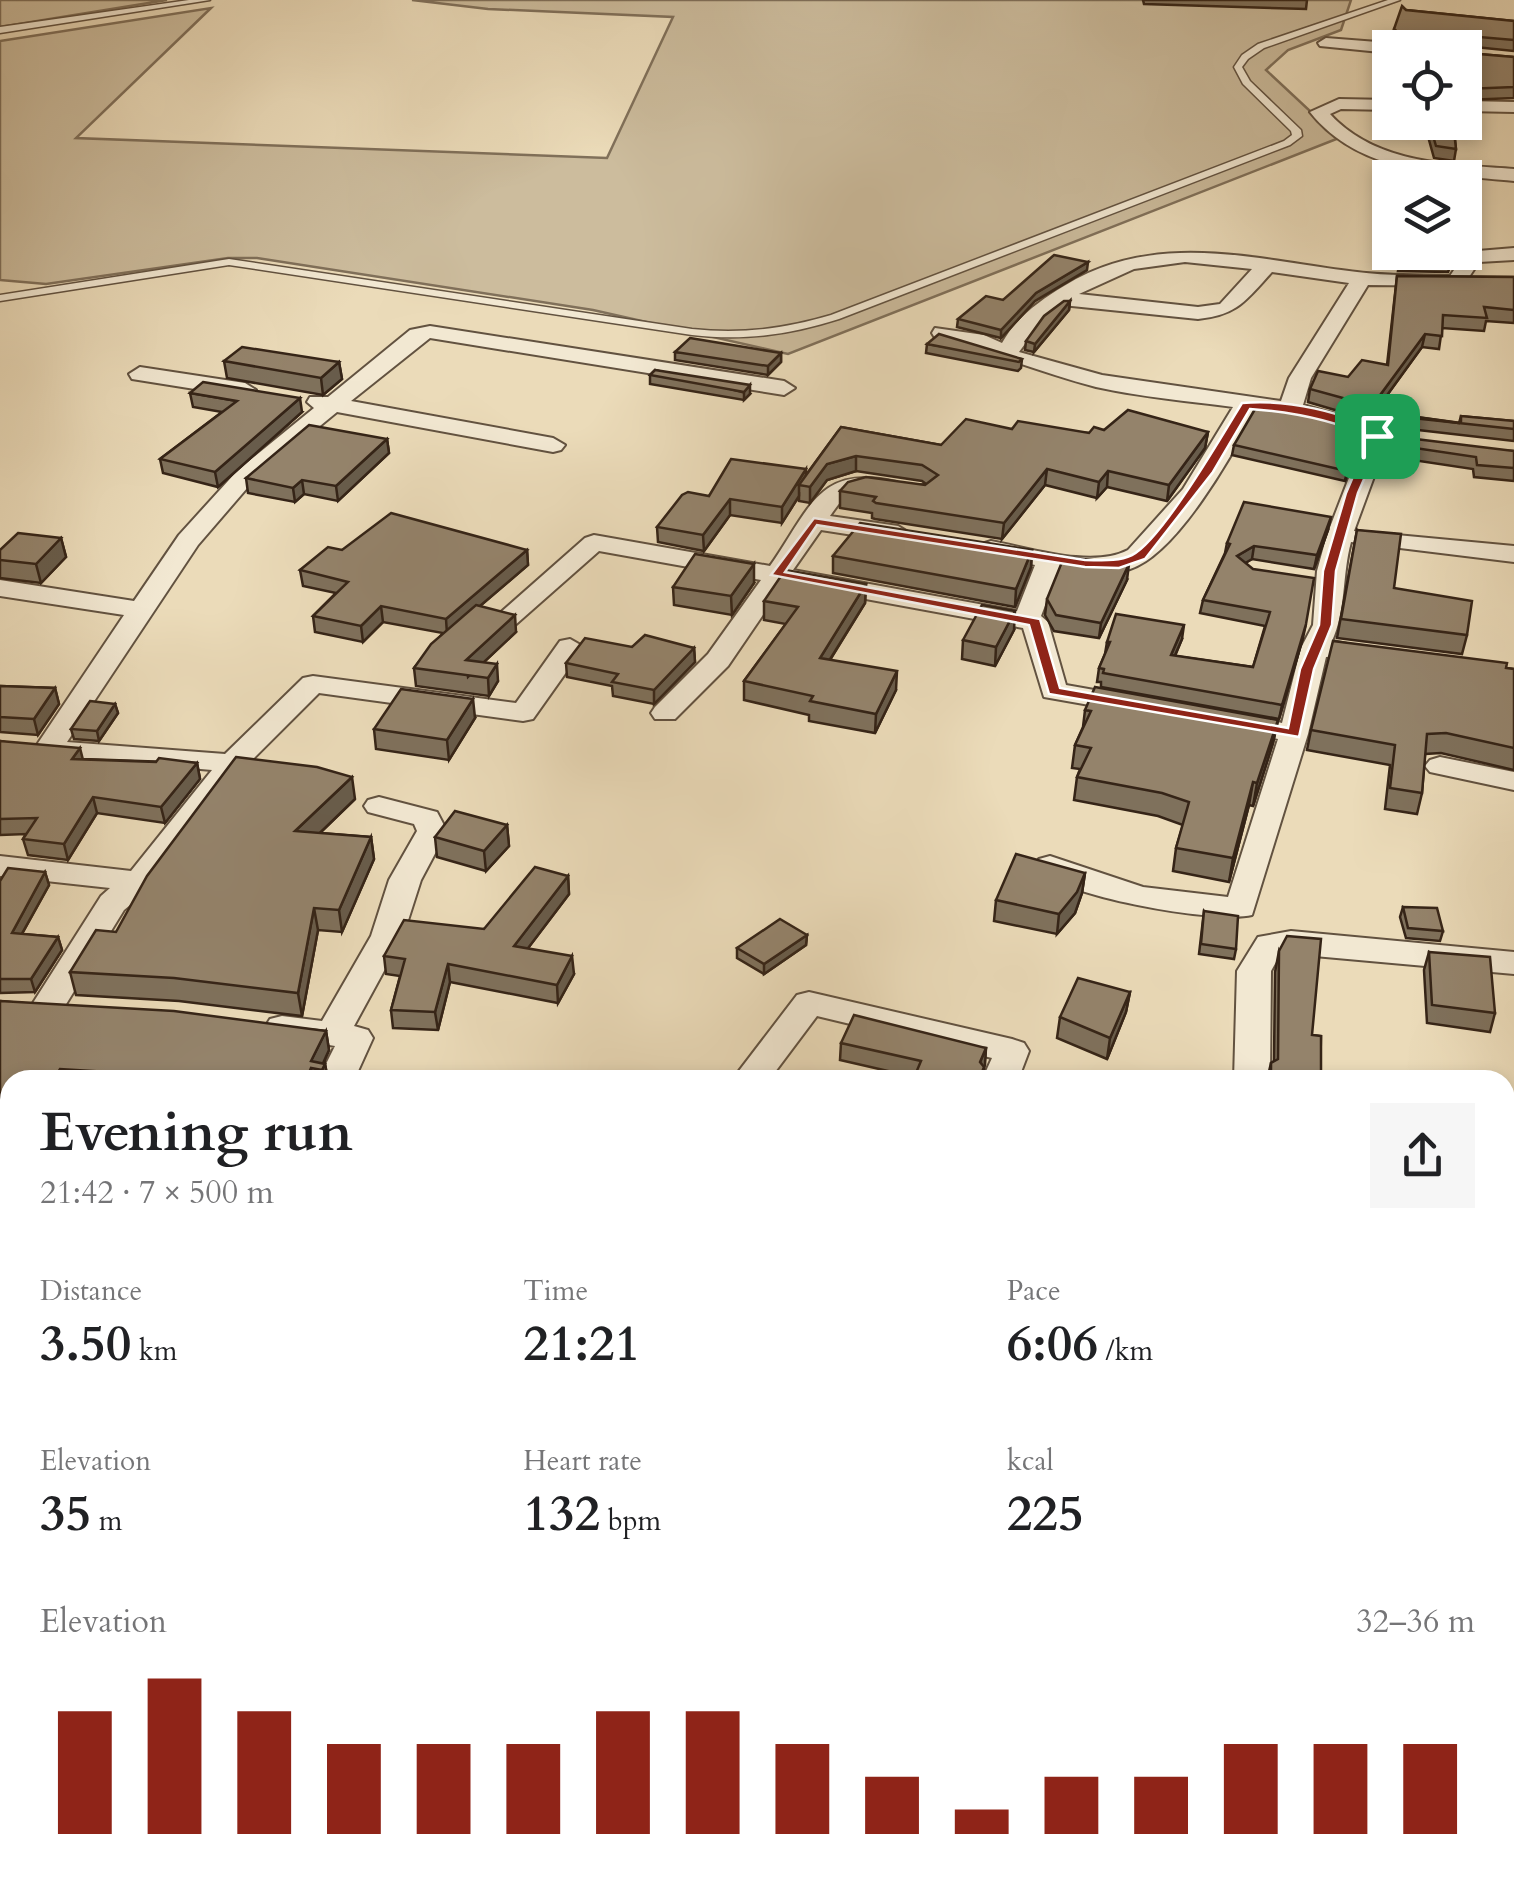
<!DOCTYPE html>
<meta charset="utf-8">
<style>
body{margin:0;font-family:Cardo,serif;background:#f6f6f6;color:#202124;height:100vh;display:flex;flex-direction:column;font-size:38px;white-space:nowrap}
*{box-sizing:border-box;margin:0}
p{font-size:32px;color:#757577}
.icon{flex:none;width:55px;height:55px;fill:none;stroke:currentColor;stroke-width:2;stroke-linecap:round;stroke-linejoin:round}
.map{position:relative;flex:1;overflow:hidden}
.drawer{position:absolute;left:0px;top:1070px;width:1515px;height:812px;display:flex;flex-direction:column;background:#fff;border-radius:30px 30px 0 0;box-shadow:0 5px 15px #0003}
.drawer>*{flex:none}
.buttons{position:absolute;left:1372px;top:30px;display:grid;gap:20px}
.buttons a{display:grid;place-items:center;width:110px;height:110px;border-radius:0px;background:#fff;box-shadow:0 5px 15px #0003;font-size:50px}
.pin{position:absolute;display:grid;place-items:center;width:85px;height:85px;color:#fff;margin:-42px;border-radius:20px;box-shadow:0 5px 15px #0006}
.round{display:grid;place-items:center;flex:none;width:105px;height:105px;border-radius:0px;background:#f6f6f6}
.head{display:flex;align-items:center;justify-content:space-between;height:170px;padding:0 40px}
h1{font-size:55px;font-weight:800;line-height:75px}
.stats{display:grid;grid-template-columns:repeat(3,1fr);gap:15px;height:170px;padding:10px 40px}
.stats div{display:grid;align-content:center}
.stats b{font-size:50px;font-weight:800}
.stats small{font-size:28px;font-weight:400}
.stats p{font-size:28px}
.chart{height:280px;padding:20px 40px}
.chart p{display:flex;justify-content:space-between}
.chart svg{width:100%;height:180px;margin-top:10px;stroke:#8f2418;stroke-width:6}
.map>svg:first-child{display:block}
.green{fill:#ccbc9d;stroke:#80705a;stroke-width:2.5}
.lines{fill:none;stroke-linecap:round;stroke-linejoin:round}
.lane-casing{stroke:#625240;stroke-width:3}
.street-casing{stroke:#625240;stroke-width:4}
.lane{fill:#f2e8d2;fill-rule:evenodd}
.street{fill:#f2e8d2;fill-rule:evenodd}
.wall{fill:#7f715c;stroke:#352417;stroke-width:2.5}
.shaded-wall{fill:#685c4b;stroke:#352417;stroke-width:2.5}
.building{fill:#94836b;stroke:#352417;stroke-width:2.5}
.route{fill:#8f2418;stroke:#fff;stroke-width:2.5;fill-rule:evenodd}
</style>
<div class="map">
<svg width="1514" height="1881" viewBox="0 0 1514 1881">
<rect width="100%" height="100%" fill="#ebdbb9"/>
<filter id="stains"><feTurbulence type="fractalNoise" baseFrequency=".002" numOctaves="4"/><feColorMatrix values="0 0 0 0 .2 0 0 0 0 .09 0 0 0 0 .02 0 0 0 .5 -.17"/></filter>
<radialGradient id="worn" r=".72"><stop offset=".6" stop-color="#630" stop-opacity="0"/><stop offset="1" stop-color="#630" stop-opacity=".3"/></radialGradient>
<g class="green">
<polygon points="0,0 167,0 0,27"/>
<polygon points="412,0 1351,0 1341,30 1288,50 1266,70 1339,138 788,354 593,310 257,258 228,258 46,284 0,280 0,41 211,8 76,138 607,158 673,17 488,9"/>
</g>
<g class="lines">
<g class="lane-casing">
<g id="lane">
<polygon points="189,0 210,0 0,33 0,27"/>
<path d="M1388,0H1400L1264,48L1248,59L1242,67L1250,81L1301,130L1302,136L1290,145L839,319C789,335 744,341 692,335L229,265L0,301V295L229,259L692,329C741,334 784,329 831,315L1284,141L1292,135L1291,131L1243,84L1234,67L1242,55L1258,44Z"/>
</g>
</g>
<g class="street-casing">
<g id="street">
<polygon points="1326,38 1390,43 1398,48 1390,48 1390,53 1320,46 1318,43"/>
<path d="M1339,99L1390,100V110L1341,109L1330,114C1377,165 1450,164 1514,169V181C1442,174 1359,174 1310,112Z"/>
<polygon points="1465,101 1514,102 1514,112 1465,111"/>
<path d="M1514,248V260L1479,262L1463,286L1368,285L1311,378L1303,405L1407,434L1411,439L1399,446L1386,444L1354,531L1514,546V562L1351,542C1342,575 1346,611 1332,641L1347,644L1351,650L1347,656L1326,657L1308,734L1252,915C1217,924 1055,896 1034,866L1039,859L1050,856L1143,887L1228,897L1278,739L1223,727L1219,721L1223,715L1233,712L1282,723L1301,648L1313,625L1317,571L1327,535L1364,439L1340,428L1255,411C1233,454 1177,554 1130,569C1107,576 1082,572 1059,569L1041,616L1048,622L1066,685L1145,699L1149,705L1145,711L1135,713L1044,697L1023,628L784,584L728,666L675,719H655L651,713L655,707L708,654L761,580L599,551L514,626H496L492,620L585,538L594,535L770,566C809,511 818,463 896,482L899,487L887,494C853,489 850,487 830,516L898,526L911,534L898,542L821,530L793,570L1017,611L1035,565L982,554L978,549L982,544L991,541C1030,548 1092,569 1128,550L1183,489L1233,407C1188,401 1141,397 1096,387C1041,373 990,351 935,338L932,333L935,328L984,335L1002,343C1016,318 1039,301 1064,286C1156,229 1257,260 1357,272C1388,276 1419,275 1450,276L1466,252ZM1185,262L1252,269L1220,304L1198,307L1079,294L1134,269ZM1272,272L1349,283L1289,378L1281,401L1102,375L1019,352L1041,322L1062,305L1198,319C1238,315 1246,300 1272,272Z"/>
<polygon points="430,326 784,381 795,388 784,395 430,338 351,401 553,438 565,445 561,450 553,452 337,412 254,480 198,545 67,742 225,754 303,678 313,676 516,703 560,641 570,639 584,647 533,719 523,721 319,693 243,769 211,816 150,889 124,910 60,1014 48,1017 36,1014 31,1006 101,896 110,888 0,876 0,856 131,871 212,770 38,755 34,749 124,615 0,596 0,580 134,601 179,535 238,470 314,408 307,402 310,397 328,397 410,330"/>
<polygon points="140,367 245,383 256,390 245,397 132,379 129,374"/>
<polygon points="1440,757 1514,772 1514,790 1430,772 1425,766 1430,760"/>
<polygon points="379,797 437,812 447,831 421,880 403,936 354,1026 368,1030 373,1038 354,1080 318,1080 335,1046 270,1035 265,1027 270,1019 282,1016 322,1021 371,936 389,880 417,831 414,824 368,812 364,806 368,800"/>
<polygon points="1291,931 1514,952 1514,974 1281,953 1271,971 1270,1080 1234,1080 1237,971 1258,937"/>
<polygon points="809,992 1012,1039 1024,1043 1029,1051 1018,1080 982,1080 992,1058 817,1016 769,1080 732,1080 797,995"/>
<polygon points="10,1675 10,1729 0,1733 0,1679"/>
<polygon points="1059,1872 1109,1872 1107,1881 1057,1881"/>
</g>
</g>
<use href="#lane" class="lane"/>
<use href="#street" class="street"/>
</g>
<g class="wall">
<polygon points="1143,0 1307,0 1306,9 1144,4"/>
<polygon points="1406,10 1514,21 1514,51 1465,46 1402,48 1392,40 1394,29"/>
<polygon points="1465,51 1467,53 1514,57 1514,98 1465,100"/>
<polygon points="1424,122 1453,122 1456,149 1454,161 1434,158"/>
<polygon points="1402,252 1456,252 1448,272 1398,271"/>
<polygon points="1087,270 1035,301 1001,338 957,327 958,319 1003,300"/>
<polygon points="1397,276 1514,277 1514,323 1486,321 1484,331 1442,328 1439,349 1422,347 1369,420 1308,402 1310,389 1387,365"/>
<polygon points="1070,301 1069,310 1034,352 1025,350 1026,341"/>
<polygon points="927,344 1022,359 1021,368 1018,371 926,353"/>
<polygon points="675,352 781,353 781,362 768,375 675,360"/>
<polygon points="224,361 339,362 342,379 323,395 227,378"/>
<polygon points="655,370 750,394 744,400 650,384 650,375"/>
<polygon points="190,393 302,412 218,487 163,473 160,459 222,412 193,407"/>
<polygon points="1380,412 1459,423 1461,416 1514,421 1514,441 1383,426 1377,424"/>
<polygon points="841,427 941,445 1012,429 1089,433 1104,430 1208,432 1205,448 1167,501 1107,487 1097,498 1045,485 1002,539 875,519 872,518 872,513 840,508 840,491 926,484 922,481 856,471 827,480 810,503 799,501 799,496 782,523 730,515 704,551 658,542 657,527 709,496 806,475"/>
<polygon points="387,439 389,453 338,501 304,494 295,502 248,493 246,478"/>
<polygon points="1359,441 1345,481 1232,455 1234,445"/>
<polygon points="1388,444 1514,451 1514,481 1474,477 1473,469 1386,456"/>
<polygon points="1328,530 1314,569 1252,559 1245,563 1303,638 1279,719 1101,687 1101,682 1097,682 1099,668 1105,654 1107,642 1182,639 1175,656 1253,667 1265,626 1200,613 1203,600 1225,553 1227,543"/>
<polygon points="1357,530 1394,588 1467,635 1462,654 1337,638"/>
<polygon points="61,538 66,557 41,583 0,578 0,550"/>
<polygon points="342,550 527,550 528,565 480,606 516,632 484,662 498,681 489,696 416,686 414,668 443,633 383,622 363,642 315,632 313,616 336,593 303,586 300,570"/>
<polygon points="1032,550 1031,567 1015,607 833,573 833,556"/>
<polygon points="1127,580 1099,638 1054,631 1045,615 1047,599"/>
<polygon points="754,583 732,615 674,605 673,587"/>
<polygon points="866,584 865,603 830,660 896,690 875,733 809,721 809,715 744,700 744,681 786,624 764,620 764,601"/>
<polygon points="1014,630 995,666 962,659 963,640"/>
<polygon points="632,647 694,648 695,662 654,704 613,696 612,686 567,677 566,663"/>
<polygon points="1506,668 1514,669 1514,770 1441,753 1425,754 1422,793 1417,814 1385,809 1390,765 1307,750 1311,730"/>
<polygon points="0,686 55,688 59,704 38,735 0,732"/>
<polygon points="115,704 118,713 99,741 74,739 71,729"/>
<polygon points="1085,710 1278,720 1273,743 1253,806 1249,805 1229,882 1173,871 1176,848 1183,825 1158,816 1074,800 1077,777 1080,769 1072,768 1075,745 1083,727"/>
<polygon points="475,718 449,760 376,749 374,729"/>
<polygon points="0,741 83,759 197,763 200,779 165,823 97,813 68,860 28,855 23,839 26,834 0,835"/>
<polygon points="355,799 320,833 371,837 374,859 342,932 318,930 302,1016 179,1001 76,995 70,972 116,932"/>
<polygon points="507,825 509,846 486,871 437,857 435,837"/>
<polygon points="45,872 49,885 22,934 58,937 62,950 35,992 0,993 0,881"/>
<polygon points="1085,873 1082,893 1075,913 1057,934 994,921 996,900"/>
<polygon points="568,876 569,894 528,948 574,974 558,1003 450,982 438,1030 393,1028 391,1010 400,976 386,974 384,956 484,929"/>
<polygon points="1403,907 1443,931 1440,941 1406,938 1400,917"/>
<polygon points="1204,911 1236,949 1234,959 1199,954"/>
<polygon points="807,935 806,945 764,974 737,958 737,948"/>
<polygon points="1279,951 1312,1035 1321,1036 1320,1080 1267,1080 1271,1063 1274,1061 1275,972"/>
<polygon points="1429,952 1495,1013 1490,1032 1427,1023 1424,970"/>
<polygon points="1130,992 1126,1012 1107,1059 1057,1038 1060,1017"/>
<polygon points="0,1001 326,1031 329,1050 323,1064 325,1064 328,1080 10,1080 10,1160 0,1158"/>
<polygon points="841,1043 986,1048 983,1080 914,1077 840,1060"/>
<polygon points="0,1171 10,1172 10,1248 0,1246"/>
<polygon points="1505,1496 1510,1502 1514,1504 1514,1580 1505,1578"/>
<polygon points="1505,1648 1514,1649 1514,1836 1505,1835"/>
<polygon points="597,1872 980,1872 979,1881 964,1879 964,1881 593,1881"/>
</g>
<g class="shaded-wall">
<polygon points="1088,262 1087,270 1035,301 1001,338 1001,330 1036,293"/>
<polygon points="1070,301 1069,310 1034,352 1035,344"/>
<polygon points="1425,334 1422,347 1369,420 1372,406"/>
<polygon points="781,353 781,362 768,375 768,366"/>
<polygon points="339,362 342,379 323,395 321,378"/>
<polygon points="750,385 750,394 744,400 744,392"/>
<polygon points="300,398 302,412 218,487 215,472"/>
<polygon points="1361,430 1359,441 1345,481 1347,471"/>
<polygon points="1208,432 1205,448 1167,501 1169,485"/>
<polygon points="387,439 389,453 338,501 336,486"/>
<polygon points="856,456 856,471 827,480 810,503 810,487 827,464"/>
<polygon points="806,469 806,485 799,485 799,496 782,523 782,507"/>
<polygon points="1047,469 1045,485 1002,539 1004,523"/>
<polygon points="1108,471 1107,487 1097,498 1099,482"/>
<polygon points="302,480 304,494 295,502 293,488"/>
<polygon points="730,499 730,515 704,551 703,535"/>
<polygon points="1331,517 1328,530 1314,569 1317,555"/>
<polygon points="61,538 66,557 41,583 36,564"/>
<polygon points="1254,546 1252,559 1234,570 1237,556"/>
<polygon points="527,550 528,565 447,634 446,619"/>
<polygon points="1032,550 1031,567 1015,607 1016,589"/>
<polygon points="754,564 754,583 732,615 731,596"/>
<polygon points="1129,564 1127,580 1099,638 1101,623"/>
<polygon points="866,584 865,603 819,677 820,658"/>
<polygon points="381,606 383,622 363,642 361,626"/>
<polygon points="1015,611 1014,630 995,666 996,647"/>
<polygon points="515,615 516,632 468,677 466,660"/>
<polygon points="1306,624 1303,638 1279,719 1282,705"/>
<polygon points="1184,625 1182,639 1169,669 1171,655"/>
<polygon points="694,648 695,662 654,704 654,690"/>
<polygon points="497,664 498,681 489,696 488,678"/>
<polygon points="897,671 896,690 875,733 876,714"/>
<polygon points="55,688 59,704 38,735 34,719"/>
<polygon points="473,699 475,718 449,760 447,740"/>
<polygon points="115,704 118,713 99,741 97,731"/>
<polygon points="1278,720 1273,743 1253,806 1257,783"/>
<polygon points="80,748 84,764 72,759"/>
<polygon points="197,763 200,779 165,823 161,807"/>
<polygon points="352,777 355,799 299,853 295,831"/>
<polygon points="1253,782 1249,805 1229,882 1233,858"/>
<polygon points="93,797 97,813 68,860 64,844"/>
<polygon points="507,825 509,846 486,871 484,851"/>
<polygon points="371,837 374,859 342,932 339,910"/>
<polygon points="45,872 49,885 15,946 12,933"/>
<polygon points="1085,873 1082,893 1075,913 1057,934 1059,914"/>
<polygon points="568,876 569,894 516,964 514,946"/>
<polygon points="314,908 318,930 302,1016 298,993"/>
<polygon points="807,935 806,945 764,974 764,964"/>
<polygon points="58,937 62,950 35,992 31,979"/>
<polygon points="572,956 574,974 558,1003 557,985"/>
<polygon points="448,964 450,982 438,1030 435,1012"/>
<polygon points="1130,992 1126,1012 1107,1059 1110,1038"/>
<polygon points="326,1031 329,1050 320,1070 311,1061"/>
<polygon points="986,1048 985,1065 979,1078 980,1062"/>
<polygon points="325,1064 328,1080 324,1080 322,1070"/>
<polygon points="311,1068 313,1080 306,1080"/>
<polygon points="60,1069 63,1080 53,1080"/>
<polygon points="92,1872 104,1872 108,1881 89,1881"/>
<polygon points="419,1872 430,1872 427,1881 416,1881"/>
</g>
<g class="building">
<polygon points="1402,6 1406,10 1514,21 1514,40 1468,36 1464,48 1407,48 1404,37 1394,29"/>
<polygon points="1465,51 1467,53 1514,57 1514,87 1465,89"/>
<polygon points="1429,122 1453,122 1456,149 1436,146"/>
<polygon points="1465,208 1472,209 1465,225"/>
<polygon points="1402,252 1454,252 1451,259 1401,258"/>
<polygon points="1054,255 1088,262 1036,293 1001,330 958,319 986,296 1003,300"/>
<polygon points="1397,276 1514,277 1514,310 1484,307 1487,318 1443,315 1442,336 1425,334 1372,406 1310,389 1318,371 1348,377 1362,360 1388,365"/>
<polygon points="1064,301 1070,301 1035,344 1026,341 1044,316"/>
<polygon points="939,334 1022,359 1019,362 927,344"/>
<polygon points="690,338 781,353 768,366 675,352"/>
<polygon points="242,347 339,362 321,378 224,361"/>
<polygon points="655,370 750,385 744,392 650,375"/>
<polygon points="203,382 300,398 215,472 160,459 237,401 190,393"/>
<polygon points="1258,404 1341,421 1361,430 1347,471 1234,445"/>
<polygon points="1128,410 1208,432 1169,485 1108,471 1099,482 1047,469 1004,523 876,503 873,501 876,497 840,491 848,482 866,477 925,485 938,475 922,465 856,456 827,464 810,487 799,485 841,427 941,445 966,419 1012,429 1018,421 1089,433 1094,427 1104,430"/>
<polygon points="1380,412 1461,423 1461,416 1514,421 1514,429 1385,415"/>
<polygon points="309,425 387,439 336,486 302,480 293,488 246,478"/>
<polygon points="1391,436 1514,451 1514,468 1477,465 1476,457 1388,444"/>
<polygon points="731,459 806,469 782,507 730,499 703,535 657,527 682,495 688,492 709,496"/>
<polygon points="1244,502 1331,517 1317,555 1254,546 1237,556 1253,569 1314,578 1306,624 1282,705 1103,673 1104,669 1099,668 1110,642 1107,642 1116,614 1184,625 1171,655 1253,667 1270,612 1203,600 1230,544 1227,543"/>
<polygon points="391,513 527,550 446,619 381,606 361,626 313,616 348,582 300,570 328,547 342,550"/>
<polygon points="860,523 1032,550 1016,589 833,556"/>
<polygon points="1357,530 1401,534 1394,588 1472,601 1467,635 1341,619"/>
<polygon points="18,533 61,538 36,564 0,560 0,550"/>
<polygon points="695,554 754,564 731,596 673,587"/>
<polygon points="1064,557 1129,564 1101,623 1056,615 1047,599"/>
<polygon points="785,570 866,584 820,658 897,671 876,714 810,701 813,696 744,681 798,607 764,601"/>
<polygon points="476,605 515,615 466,660 497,664 488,678 414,668 431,644"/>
<polygon points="982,605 1015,611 996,647 963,640"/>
<polygon points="645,635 694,648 654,690 612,682 618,674 566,663 585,638 632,647"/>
<polygon points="1333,641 1507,663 1506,668 1514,669 1514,748 1446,733 1427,734 1422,793 1390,788 1395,745 1311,730"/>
<polygon points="0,686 55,688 34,719 0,717"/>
<polygon points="1095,687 1278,720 1257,783 1253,782 1233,858 1176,848 1189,802 1162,793 1077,777 1091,748 1075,745 1091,711 1085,710"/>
<polygon points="401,689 473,699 447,740 374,729"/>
<polygon points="90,701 115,704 97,731 71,729"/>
<polygon points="0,741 80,748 72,759 156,762 159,758 197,763 161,807 93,797 64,844 23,839 37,818 0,819"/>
<polygon points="236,757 317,767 352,777 295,831 371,837 339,910 314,908 298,993 174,978 70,972 96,930 116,932 147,876"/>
<polygon points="455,811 507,825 484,851 435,837"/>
<polygon points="1016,854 1085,873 1077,892 1059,914 996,900"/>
<polygon points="535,867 568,876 514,946 572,956 557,985 448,964 435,1012 391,1010 405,959 384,956 404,920 484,929"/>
<polygon points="8,868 45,872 12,933 58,937 31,979 0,979 0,881"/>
<polygon points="1403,907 1437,908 1443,931 1408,928"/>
<polygon points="1204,911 1238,916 1236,949 1201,944"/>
<polygon points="780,919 807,935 764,964 737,948"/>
<polygon points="1287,936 1321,939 1312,1035 1321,1036 1321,1078 1271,1072 1271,1063 1278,1059 1279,951"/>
<polygon points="1429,952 1490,957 1495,1013 1432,1005"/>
<polygon points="1078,978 1130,992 1110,1038 1060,1017"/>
<polygon points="0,1001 174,1011 326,1031 311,1061 325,1064 322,1070 311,1068 306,1080 137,1080 140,1074 60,1069 53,1080 10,1080 10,1148 7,1152 6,1141 0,1140"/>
<polygon points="854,1015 986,1048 980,1062 984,1067 979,1080 913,1080 921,1061 841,1043"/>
<polygon points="0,1171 10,1172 10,1229 0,1227"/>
<polygon points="1505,1496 1509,1496 1510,1502 1514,1504 1514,1558 1505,1556"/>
<polygon points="1505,1648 1514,1649 1514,1801 1505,1800"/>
<polygon points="0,1840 10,1842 10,1872 92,1872 89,1881 0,1881"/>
<polygon points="294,1872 419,1872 416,1881 313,1881 293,1877"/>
<polygon points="597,1872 964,1872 962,1881 593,1881"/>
<polygon points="1287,1872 1325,1872 1344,1877 1344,1881 1286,1881"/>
<polygon points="565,1875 590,1881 563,1881"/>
</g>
<path class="route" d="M1242,403C1284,399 1348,411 1383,436L1358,493L1336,571L1332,625L1314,669L1299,737L1049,694L1029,625L771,575L814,518L1085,560C1101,560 1117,562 1132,555C1161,541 1223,434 1242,403ZM1250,409C1292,412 1331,419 1370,437L1346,493L1323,571L1319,625L1300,669L1288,728L1060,688L1040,619L785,572L817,525L1085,567L1119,568L1145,559L1213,472Z"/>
<rect width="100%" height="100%" filter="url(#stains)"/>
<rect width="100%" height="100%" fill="url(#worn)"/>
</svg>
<div class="buttons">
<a><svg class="icon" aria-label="locate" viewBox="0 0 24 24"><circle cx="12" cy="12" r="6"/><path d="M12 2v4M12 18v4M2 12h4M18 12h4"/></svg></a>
<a><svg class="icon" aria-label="layers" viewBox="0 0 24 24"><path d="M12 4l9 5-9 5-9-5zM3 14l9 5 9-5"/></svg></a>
</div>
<div class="pin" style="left:1377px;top:436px;background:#1e9e55"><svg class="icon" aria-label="arrive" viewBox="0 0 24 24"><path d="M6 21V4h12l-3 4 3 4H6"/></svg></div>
<section class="drawer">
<div class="head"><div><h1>Evening run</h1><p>21:42 · 7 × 500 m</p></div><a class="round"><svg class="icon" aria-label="share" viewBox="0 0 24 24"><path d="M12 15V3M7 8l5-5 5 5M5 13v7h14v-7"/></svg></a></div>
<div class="stats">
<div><p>Distance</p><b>3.50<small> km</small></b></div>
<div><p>Time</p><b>21:21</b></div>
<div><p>Pace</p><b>6:06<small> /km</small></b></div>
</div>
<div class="stats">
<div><p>Elevation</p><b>35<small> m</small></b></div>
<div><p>Heart rate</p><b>132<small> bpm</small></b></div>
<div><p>kcal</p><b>225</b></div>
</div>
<div class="chart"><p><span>Elevation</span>32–36 m</p>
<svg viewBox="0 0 160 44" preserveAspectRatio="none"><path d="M5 44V14M15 44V6M25 44V14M35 44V22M45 44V22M55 44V22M65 44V14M75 44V14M85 44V22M95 44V30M105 44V38M115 44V30M125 44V30M135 44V22M145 44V22M155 44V22"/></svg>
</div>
</section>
</div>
